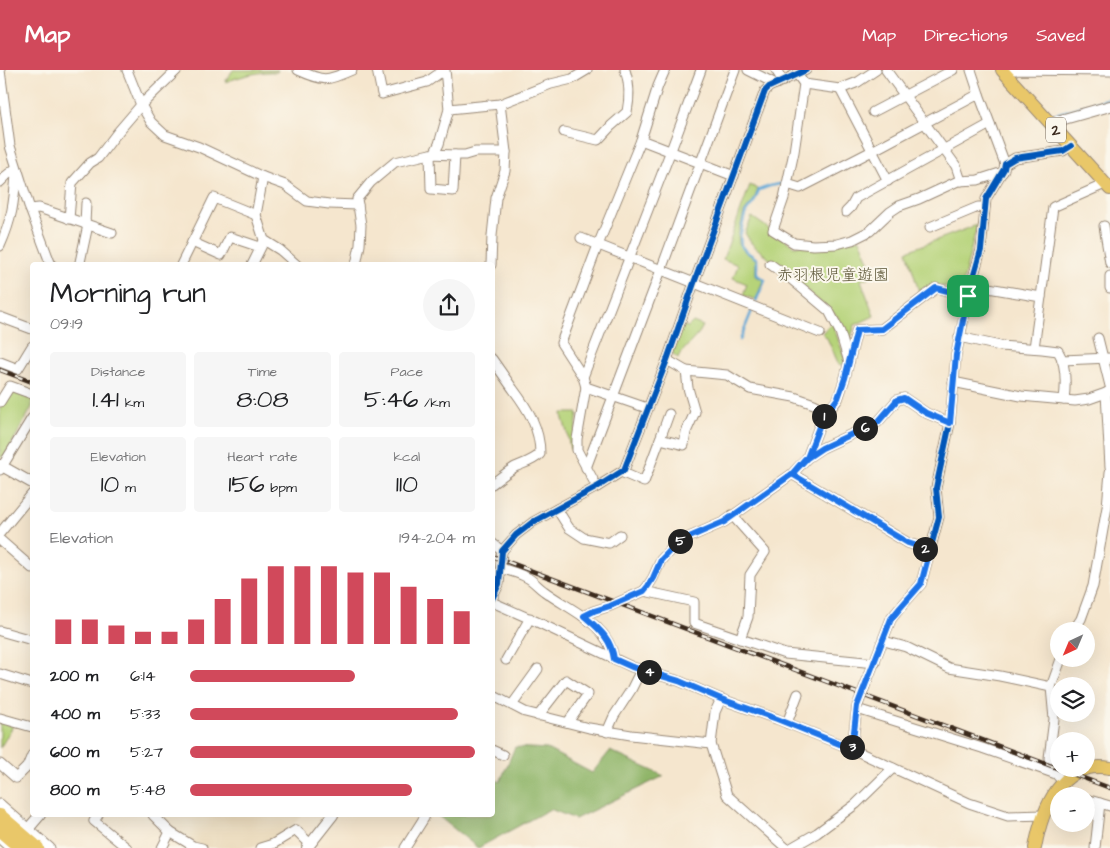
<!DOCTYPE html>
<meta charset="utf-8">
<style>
body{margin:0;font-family:"Architects Daughter","Klee One",sans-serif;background:#f6f6f6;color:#202124;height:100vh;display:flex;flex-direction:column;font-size:19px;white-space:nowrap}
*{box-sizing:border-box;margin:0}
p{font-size:16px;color:#757577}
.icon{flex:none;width:28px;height:28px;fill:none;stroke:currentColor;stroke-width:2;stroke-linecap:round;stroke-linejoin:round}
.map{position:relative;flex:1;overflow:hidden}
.details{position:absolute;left:30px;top:192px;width:465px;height:555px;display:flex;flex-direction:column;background:#fff;border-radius:5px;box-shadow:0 5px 20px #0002}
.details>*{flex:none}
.needle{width:32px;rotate:224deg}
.buttons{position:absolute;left:1050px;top:552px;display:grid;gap:10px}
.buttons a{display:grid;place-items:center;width:45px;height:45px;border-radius:50%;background:#fff;box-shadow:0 5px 20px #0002;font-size:25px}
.pin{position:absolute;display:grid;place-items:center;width:42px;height:42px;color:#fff;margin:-21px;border-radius:10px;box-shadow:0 2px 8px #0006}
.km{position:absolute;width:25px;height:25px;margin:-12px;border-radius:50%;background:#222;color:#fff;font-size:14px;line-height:25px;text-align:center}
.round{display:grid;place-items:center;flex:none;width:52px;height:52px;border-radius:26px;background:#f6f6f6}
.headline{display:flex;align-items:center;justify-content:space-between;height:85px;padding:0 20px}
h1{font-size:28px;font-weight:600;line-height:38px}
.metrics{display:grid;grid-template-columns:repeat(3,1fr);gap:8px;height:85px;padding:5px 20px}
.metrics div{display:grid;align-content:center;border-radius:5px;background:#f6f6f6;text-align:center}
.metrics b{font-size:25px;font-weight:600}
.metrics small{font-size:14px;font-weight:400}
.metrics p{font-size:14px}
.chart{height:140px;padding:10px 20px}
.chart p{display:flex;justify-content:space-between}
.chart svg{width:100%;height:90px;margin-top:5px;stroke:#d1495b;stroke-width:6}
ul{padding:0 20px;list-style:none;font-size:16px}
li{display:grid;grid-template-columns:80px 60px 1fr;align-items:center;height:38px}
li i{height:12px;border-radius:6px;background:#d1495b}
header{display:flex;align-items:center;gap:30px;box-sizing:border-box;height:70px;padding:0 25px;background:#d1495b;color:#fff}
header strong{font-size:24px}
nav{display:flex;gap:28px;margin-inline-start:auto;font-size:18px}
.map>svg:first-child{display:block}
.built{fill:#ead9ba}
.green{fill:#b6d379;stroke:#787e4c}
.forest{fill:#90b569;stroke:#667044}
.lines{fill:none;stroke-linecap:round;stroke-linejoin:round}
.stream{stroke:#5fa8d7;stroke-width:2.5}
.minor-casing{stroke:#988876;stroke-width:11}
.tertiary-casing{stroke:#988876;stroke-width:12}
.primary-casing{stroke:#988876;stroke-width:14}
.trunk-casing{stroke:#988876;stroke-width:16}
.minor{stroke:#fff;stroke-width:9}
.tertiary{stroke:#fff;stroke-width:10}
.primary{stroke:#e9c769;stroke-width:12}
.trunk{stroke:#e9c769;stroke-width:14}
.rail-casing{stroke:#3b2a1e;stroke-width:4.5}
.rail{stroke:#fbf7ec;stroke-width:2.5;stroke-dasharray:8;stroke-linecap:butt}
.minor-bridge-casing{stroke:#988876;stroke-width:11;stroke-linecap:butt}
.minor-bridge{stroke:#fff;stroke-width:9}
.cycleway-casing{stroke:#fbf7ec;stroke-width:9}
.cycleway{stroke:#0057b8;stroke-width:6}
.route-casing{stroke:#fff;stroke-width:10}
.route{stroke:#1a73e8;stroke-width:6}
.labels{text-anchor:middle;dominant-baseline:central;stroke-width:4;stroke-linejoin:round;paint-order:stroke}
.shield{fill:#fbf7ec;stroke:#75685c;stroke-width:1}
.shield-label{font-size:15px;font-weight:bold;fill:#3b2a1e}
.park-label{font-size:16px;fill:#5a5435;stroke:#fbf7ec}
</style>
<header>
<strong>Map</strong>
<nav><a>Map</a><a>Directions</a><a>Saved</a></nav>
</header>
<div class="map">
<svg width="1110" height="778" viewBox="0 0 1110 778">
<rect width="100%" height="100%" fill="#fbf7ec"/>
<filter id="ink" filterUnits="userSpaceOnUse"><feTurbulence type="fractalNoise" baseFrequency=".02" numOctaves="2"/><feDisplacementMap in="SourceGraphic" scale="10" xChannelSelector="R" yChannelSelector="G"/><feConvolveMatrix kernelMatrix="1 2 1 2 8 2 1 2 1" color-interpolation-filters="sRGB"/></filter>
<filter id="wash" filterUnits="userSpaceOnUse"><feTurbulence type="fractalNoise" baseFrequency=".0096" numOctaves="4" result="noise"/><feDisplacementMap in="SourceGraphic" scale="20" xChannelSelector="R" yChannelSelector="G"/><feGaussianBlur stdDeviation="1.12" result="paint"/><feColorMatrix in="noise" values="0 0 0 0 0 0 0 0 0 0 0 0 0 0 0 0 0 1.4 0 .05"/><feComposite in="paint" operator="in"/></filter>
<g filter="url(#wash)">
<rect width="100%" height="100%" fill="#f5e6ce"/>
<polygon class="built" points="159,745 302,745 289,759 269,771 255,776 241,778 210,778 195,773 178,764"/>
<g class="green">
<path d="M233,0H278L277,2C259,1 242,6 225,12Z"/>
<polygon points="750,115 758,119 753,132 744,142 738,165 739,174 745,182 756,189 756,206 763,210 756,230 743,225 747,214 733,208 738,195 723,189"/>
<polygon points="752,147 794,176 860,169 875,205 861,210 874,246 855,255 849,273 838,247 752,174 745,163"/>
<polygon points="977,155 961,220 937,215 919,222 907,181"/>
<polygon points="693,252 703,256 699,263 680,284 678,288 672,283 682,255 688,257"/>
<polygon points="832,252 847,294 839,295 827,268 822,263"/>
<polygon points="14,320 32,328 32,337 5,386 1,387 0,387 0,338 9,323"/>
<polygon points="562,343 578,343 573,379 570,379 567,362 563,349"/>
<polygon points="0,652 13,656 0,678"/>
</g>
<polygon class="forest" points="515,677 547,679 592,703 610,681 664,706 575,749 550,739 478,778 437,745 492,745 493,708 500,712"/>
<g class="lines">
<g class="stream">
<polyline points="1055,44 1110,28"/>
<polyline points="756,231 765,210 757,205 757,189 747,182 741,176 740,166 744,148 746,142 754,132 759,120 770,116 785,113"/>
<polyline points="740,270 753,238"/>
</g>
</g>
</g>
<g filter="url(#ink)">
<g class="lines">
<g class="minor-casing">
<g id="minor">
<polyline points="0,0 10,76 30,139 51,195"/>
<polyline points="127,0 141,35 151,52 165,65 199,77 263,107 285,115 307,131 329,134 358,135 357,129 371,112 395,92 430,84 455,85 465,85 475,82 506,82"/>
<path d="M298,0C325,12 326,11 352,0"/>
<polyline points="377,0 382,24 427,12 444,0"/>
<polyline points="445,0 449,39 500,34 551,14 572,9 587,0"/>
<polyline points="748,0 776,14"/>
<polyline points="776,0 783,11"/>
<polyline points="886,0 956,96 961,111"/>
<polyline points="971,0 979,24 1005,94"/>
<polyline points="1005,0 1005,3 1013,0 1110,1"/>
<polyline points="797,4 804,14 794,82 787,114 784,128 773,160 794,173 813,175 837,174 852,170 870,161 890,142 899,136 919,129 958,111 978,110 1003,102"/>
<polyline points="804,14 840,19 858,12 876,0"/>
<polyline points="840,19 888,111"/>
<polyline points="873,42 953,0"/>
<path d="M564,62L598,70L611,56L627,42C630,27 630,14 625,0"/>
<polyline points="641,70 734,106"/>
<polyline points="430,84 431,119 453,121 455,85"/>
<polyline points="434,84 439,74 449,39"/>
<polyline points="263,107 256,145 264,170 280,180 297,195"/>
<polyline points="0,112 7,105 16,98"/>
<polyline points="787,114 800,118 872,81 979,24"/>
<polyline points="30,139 39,138 112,163"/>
<polyline points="846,142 851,137 856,128 990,54"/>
<polyline points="69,149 72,113 90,93 98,88 117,63 141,35 177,0"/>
<polyline points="85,154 86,133"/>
<polyline points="1104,156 1110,193"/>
<polyline points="930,157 978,137 985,137"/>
<polyline points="581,168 820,263"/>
<polyline points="192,172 221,185 230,167 260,177"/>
<path d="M0,176C12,149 14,133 16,104"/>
<polyline points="80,192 88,155"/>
<polyline points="770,194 791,209 829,241 840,262 849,292"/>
<polyline points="181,195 214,128 256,145"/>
<polyline points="252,195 263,173"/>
<polyline points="356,195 360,175 361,155 358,135"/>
<polyline points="491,195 492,166 496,128 505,101 506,82 500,34"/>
<polyline points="1110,206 1110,218"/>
<polyline points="971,215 1041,227 1034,278"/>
<polyline points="1041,227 1053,137 1105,114"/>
<polyline points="0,247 32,259"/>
<path d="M959,267L1000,276L1042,279L1058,281C1067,295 1066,314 1064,330"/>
<polyline points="1098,268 1110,316"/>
<path d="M492,289C499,299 506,309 513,319C528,339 540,358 540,384C533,391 524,393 515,397C507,402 500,408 492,414"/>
<polyline points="1062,290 1110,288"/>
<polyline points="0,292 18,299 32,276"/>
<polyline points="686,301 727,305 750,319 794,327 814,334 828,341"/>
<polyline points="583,307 670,83 701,0"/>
<polyline points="953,312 1021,326 1075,331 1089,329 1106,323 1110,320"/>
<polyline points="586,317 577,369 577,380 597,417"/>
<polyline points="1106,323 1110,397"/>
<polyline points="0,332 10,316 32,324"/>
<polyline points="647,338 586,317 583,307 561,273 598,175 641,70 658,16 665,0"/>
<polyline points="660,369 669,344"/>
<polyline points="807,388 822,349 838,329 845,308 857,260 882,259 936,218 968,226"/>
<polyline points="586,398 661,200 735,0"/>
<polyline points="0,400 32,348"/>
<polyline points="621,402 644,412 660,369 684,375 686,362 695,342 688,318 686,301 667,290"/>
<polyline points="792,404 908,473 930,480"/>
<polyline points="557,439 569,458 584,468 609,473 620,465"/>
<polyline points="732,445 765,482 750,505 748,547 740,569"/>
<polyline points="0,463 32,424"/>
<polyline points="0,470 32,498"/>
<polyline points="492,473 502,481"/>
<path d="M501,498C509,501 519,503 526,507C533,510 538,517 544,521C571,541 608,553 614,589"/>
<polyline points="644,521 694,532 694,553 785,584 875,593"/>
<polyline points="492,529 499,514 502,481 516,465 533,452 597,417 624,400 667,290 694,213 765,21 769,17 806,0"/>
<polyline points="492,532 535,551 632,597 679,611 721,629 777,649 852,679 969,733 1008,746 1044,745"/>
<polyline points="583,546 594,541 610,536 644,521 648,516 653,508 661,490 678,472 724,452 792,404 807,388 822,378 878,352 897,330 904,328 926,343 950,353"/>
<polyline points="0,561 32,570"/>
<polyline points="1073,561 1081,549 1093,516 1107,437 1110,402"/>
<polyline points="884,571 906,577 949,598 1000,606 1051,617"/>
<polyline points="506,590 530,548"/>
<polyline points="0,604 32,614"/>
<polyline points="865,616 891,549 900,538 921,514 939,447 936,418 950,353 956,285 971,215 981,180 986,129 1004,99 1005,94 1015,88 1063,81 1071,76"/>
<polyline points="492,625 525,642 589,658 631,665 711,674"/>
<polyline points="721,629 715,642 711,674 727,725 786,778"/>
<polyline points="512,635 538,599"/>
<polyline points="857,639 982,678 1056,704 1063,712"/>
<polyline points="538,646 566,610 588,624 568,652"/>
<polyline points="0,648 32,657"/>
<polyline points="787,653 798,624"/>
<polyline points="607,662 614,646 631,620 641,600"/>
<polyline points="852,679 857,637"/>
<polyline points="492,680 503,685"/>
<polyline points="1059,691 1049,688 1054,649 1051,617 1061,589"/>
<polyline points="0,694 16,708 27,697 32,685"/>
<polyline points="1086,729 1110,736"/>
<polyline points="0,734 50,778"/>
<polyline points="98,745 94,751 127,778"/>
<polyline points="153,745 170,762"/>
<polyline points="0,769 10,778"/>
<polyline points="162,778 170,762 193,776 202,778"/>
<polyline points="260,778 273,774 296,760 310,774"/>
<polyline points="405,778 424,748 425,745"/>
<polyline points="791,778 817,763 856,734 893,698"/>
<polyline points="1095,778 1100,733"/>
</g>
</g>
<g class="tertiary-casing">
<g id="tertiary">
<polyline points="1050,53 1110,36"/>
<polyline points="0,395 32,413"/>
<polyline points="28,759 40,745"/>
<polyline points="307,778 333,745"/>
</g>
</g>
<g class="primary-casing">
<g id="primary">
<polyline points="1002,0 1110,119"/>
<path d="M1035,778C1042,739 1061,689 1110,698"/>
</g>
</g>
<g class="trunk-casing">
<g id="trunk">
<polyline points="0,746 37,778"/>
<polyline points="0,760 21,778"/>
</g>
</g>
<use href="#minor" class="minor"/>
<use href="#tertiary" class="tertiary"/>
<use href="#primary" class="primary"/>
<use href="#trunk" class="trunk"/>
<g class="rail-casing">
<g id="rail">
<polyline points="0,300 32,312"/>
<polyline points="492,486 1110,718"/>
</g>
</g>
<use href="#rail" class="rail"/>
<g class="minor-bridge-casing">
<polyline id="minor-bridge" points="857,637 865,616"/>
</g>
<use href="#minor-bridge" class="minor-bridge"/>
<g class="cycleway-casing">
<g id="cycleway">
<polyline points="492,529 499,514 502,481 516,465 533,452 597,417 624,400 667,290 694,213 765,21 769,17 806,0"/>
<polyline points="852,679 857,637 891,549 900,538 921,514 939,447 936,418 950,353 956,285 971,215 981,180 986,129 1004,99 1005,94 1015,88 1063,81 1071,76"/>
</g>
</g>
<use href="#cycleway" class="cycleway"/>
</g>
</g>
<g class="lines" filter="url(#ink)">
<g class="route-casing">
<path id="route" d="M968,226L936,218L882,259L857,260L845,308L838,328L822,349L807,388L792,404L908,473L930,480L921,514L900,538L891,549L857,636L852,679L777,649L721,629L679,611L632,597L614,589C611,568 599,559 584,546L594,541L610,536L644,521L648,516L653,508L661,490L678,472L724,452L792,404L805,389L807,388L822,378L878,352L897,330L904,328L926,343L950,353L956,285L968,226"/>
</g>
<use href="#route" class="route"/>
</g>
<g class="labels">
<rect class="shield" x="1046" y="47.5" width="20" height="25" rx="4"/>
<g class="shield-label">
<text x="1056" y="60">2</text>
</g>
<g class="park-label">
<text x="833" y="205">赤羽根児童遊園</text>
</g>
</g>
</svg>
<div class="buttons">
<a><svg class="needle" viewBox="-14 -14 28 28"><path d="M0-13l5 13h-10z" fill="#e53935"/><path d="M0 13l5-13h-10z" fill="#757577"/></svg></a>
<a><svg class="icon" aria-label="layers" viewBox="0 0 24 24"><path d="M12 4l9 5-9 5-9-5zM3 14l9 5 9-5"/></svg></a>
<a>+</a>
<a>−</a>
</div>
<div class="pin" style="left:968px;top:226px;background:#1e9e55"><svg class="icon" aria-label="arrive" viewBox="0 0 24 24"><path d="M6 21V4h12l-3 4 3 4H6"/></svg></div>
<b class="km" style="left:824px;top:346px">1</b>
<b class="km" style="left:925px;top:479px">2</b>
<b class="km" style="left:852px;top:677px">3</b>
<b class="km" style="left:649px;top:602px">4</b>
<b class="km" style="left:680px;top:471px">5</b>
<b class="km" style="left:865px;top:358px">6</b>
<section class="details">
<div class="headline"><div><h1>Morning run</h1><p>09:19</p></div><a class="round"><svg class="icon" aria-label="share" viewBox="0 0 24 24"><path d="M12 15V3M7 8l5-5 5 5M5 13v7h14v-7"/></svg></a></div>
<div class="metrics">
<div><p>Distance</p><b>1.41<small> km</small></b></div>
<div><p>Time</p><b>8:08</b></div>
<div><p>Pace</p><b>5:46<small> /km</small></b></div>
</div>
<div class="metrics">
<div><p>Elevation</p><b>10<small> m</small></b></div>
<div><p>Heart rate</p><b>156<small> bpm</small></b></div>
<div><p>kcal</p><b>110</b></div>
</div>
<div class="chart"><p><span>Elevation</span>194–204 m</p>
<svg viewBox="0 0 160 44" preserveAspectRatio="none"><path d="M5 44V32M15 44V32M25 44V35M35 44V38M45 44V38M55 44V32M65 44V22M75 44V12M85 44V6M95 44V6M105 44V6M115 44V9M125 44V9M135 44V16M145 44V22M155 44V28"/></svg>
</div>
<ul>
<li><b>200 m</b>6:14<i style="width:58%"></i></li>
<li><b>400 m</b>5:33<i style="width:94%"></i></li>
<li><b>600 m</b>5:27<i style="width:100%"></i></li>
<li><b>800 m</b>5:48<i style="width:78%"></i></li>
</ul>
</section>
</div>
